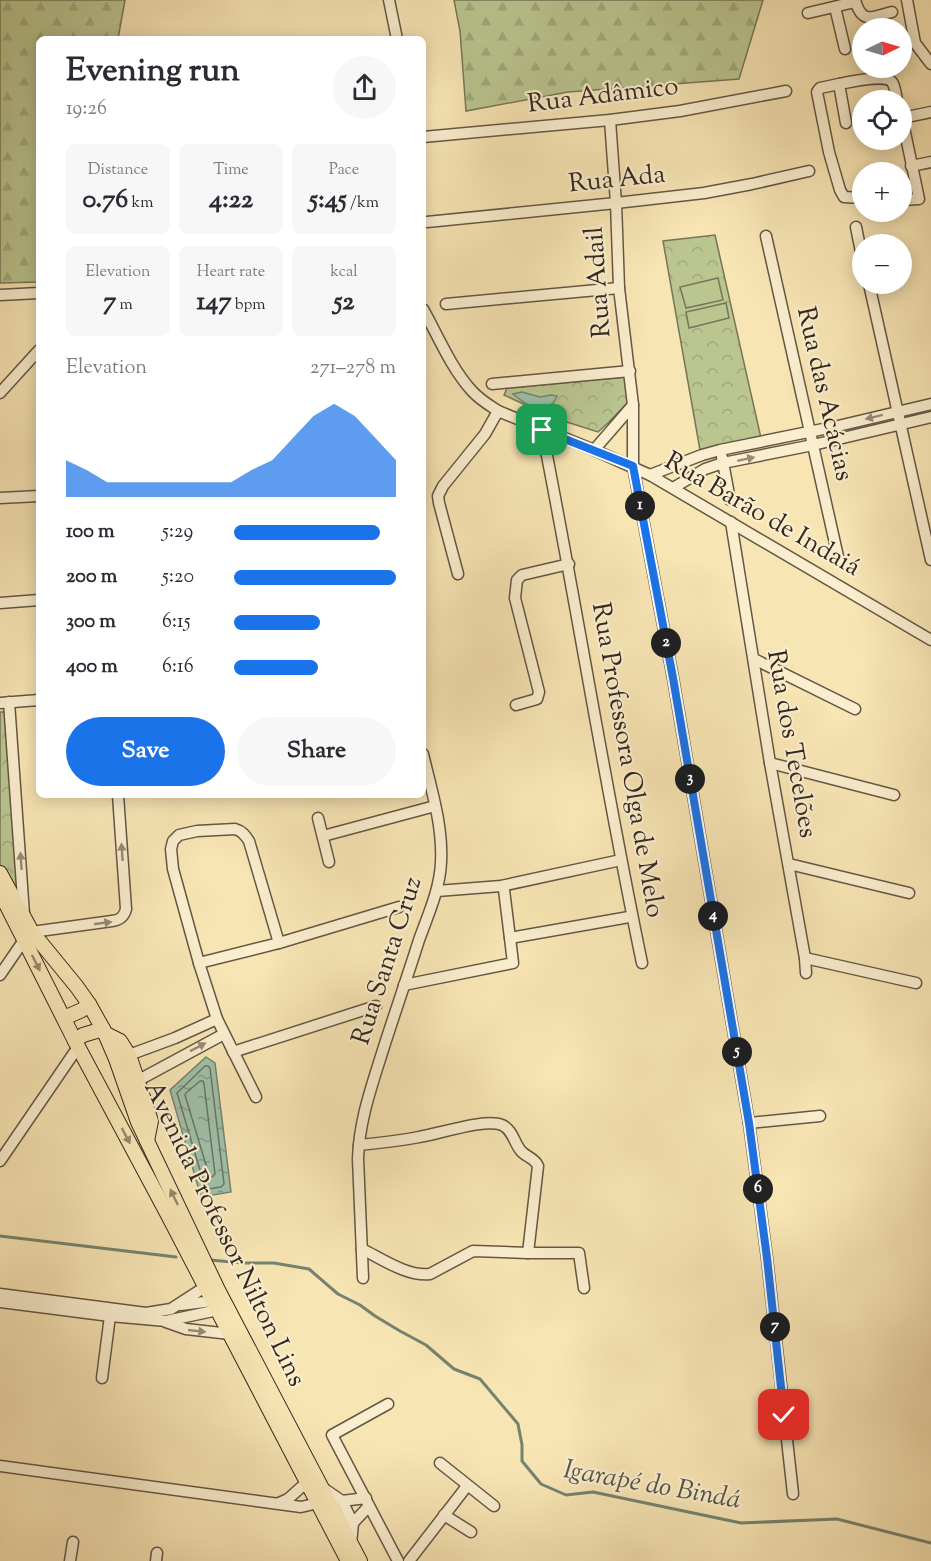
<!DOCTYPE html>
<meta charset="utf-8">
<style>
body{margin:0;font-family:"Sorts Mill Goudy",serif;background:#f7f7f7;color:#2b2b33;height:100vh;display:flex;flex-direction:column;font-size:22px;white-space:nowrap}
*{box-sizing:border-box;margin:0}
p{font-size:20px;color:#7c7c81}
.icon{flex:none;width:33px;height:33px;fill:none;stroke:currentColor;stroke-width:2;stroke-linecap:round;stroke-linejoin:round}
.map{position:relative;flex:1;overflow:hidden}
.panel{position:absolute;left:36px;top:36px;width:390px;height:762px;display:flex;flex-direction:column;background:#fff;border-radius:9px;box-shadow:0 3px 15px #0003}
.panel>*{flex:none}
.needle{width:39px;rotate:85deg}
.controls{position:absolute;left:852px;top:18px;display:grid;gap:12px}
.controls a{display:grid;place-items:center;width:60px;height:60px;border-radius:50%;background:#fff;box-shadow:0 3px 15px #0003;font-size:30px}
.pin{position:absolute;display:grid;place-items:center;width:51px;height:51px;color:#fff;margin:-26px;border-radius:12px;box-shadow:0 3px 9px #0006}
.km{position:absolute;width:30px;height:30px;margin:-15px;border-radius:50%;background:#222;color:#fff;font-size:16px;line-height:30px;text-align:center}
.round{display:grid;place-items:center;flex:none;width:63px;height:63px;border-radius:32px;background:#f7f7f7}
.summary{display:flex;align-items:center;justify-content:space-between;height:102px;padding:0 30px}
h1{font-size:33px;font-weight:800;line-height:45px}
.stats{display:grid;grid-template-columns:repeat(3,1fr);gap:9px;height:102px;padding:6px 30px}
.stats div{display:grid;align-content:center;border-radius:9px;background:#f7f7f7;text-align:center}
.stats b{font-size:26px;font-weight:800}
.stats small{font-size:16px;font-weight:400}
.stats p{font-size:16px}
.chart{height:168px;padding:12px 30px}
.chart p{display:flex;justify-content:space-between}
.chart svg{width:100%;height:108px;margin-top:6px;fill:#1a73e8;opacity:.7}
.action{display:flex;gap:12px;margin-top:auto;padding:12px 30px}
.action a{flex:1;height:69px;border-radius:36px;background:#1a73e8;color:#fff;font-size:24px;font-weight:800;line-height:69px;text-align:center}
.action a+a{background:#f7f7f7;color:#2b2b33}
ul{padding:0 30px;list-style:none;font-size:20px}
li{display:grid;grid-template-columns:96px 72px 1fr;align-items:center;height:45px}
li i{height:15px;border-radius:8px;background:#1a73e8}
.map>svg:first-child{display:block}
.forest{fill:url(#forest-firs);stroke:#777658;stroke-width:1.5}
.park{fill:url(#park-crowns);stroke:#777658;stroke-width:1.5}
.pitch{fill:#bac58f;stroke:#777658;stroke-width:1.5}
.water{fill:url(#water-ripples);stroke:#748371;stroke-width:1.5}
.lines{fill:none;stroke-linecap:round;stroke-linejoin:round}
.shore{stroke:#6a7464;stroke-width:1.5}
.stream{stroke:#748371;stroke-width:3}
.minor-casing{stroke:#655645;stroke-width:13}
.major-casing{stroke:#342720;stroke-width:16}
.minor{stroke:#faeece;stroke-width:10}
.major{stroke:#f8e5b4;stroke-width:14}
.oneway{fill:#978a77}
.oneway2{fill:#96866a}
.route-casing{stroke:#fff;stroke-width:12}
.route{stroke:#1a73e8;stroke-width:8}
.labels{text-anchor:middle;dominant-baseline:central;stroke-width:4.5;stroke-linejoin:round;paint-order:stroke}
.street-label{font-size:26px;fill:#342720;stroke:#faeece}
.water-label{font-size:27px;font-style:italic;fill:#545548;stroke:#faeece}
</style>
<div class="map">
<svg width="931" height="1561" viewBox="0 0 931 1561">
<defs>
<pattern id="forest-firs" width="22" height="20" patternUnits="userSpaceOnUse" patternTransform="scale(1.5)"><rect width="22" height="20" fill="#bac58f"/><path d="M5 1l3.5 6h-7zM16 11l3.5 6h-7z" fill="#a0a97b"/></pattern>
<pattern id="park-crowns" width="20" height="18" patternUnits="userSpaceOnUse" patternTransform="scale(1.5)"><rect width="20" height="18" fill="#bac58f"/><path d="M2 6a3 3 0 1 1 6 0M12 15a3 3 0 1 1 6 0" fill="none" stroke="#a0a97b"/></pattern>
<pattern id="water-ripples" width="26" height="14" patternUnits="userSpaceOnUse" patternTransform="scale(1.5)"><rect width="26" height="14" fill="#9fc0a7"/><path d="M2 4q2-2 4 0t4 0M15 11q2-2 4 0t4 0" fill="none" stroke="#829c88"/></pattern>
</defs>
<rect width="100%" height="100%" fill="#f8e5b4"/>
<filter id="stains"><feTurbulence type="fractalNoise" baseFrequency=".00333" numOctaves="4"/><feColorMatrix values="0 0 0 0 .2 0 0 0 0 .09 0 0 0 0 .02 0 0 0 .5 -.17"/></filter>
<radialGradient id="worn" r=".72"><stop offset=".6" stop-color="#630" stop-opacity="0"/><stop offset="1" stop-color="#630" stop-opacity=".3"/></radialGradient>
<g class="forest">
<polygon points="0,0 125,0 118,39 39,39 39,282 0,283"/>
<polygon points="454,0 763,0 739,79 568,92 466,111 460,31"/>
</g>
<g class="park">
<polygon points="715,235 761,438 700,450 663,241"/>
<polygon points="625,377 629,401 609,422 598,432 554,418 504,395 507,388"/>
<polygon points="0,712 5,712 23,914 0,868"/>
</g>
<g class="pitch">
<polygon points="718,278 723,300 686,308 680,287"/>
<polygon points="726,303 729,318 689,328 686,312"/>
</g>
<g class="water">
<path d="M522,392L540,397L551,395L557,396L550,409C533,409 526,405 513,394Z"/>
<polygon points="206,1057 215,1063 231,1192 201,1197 170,1090"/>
</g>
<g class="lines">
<g class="shore">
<polygon points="205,1066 208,1066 210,1068 224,1184 221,1187 208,1189 205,1187 177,1093"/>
<polygon points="200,1081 203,1081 204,1084 215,1174 212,1177 209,1175 185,1095 186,1093"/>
</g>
<g class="stream">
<polyline points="0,1236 176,1257"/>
<polyline points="210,1260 243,1263 274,1263 309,1269 338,1294 360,1305 375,1316 400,1331 426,1345 454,1369 480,1379 518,1424 522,1445 522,1461 541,1484 566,1495 593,1492 741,1523 837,1519 931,1543"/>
</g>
<g class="minor-casing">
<g id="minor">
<polyline points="389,0 397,39"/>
<path d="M855,0C862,25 872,17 892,12"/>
<polyline points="907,0 915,43 931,64"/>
<polyline points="835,7 845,49"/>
<polyline points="808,13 855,2"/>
<polyline points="839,84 820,88 817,92 829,152 840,190 844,197 862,198"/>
<polyline points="902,118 919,199 902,200"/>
<polyline points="902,118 931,112"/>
<polyline points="610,120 616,203 619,288 633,405 633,466 673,678 749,1123 767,1258 793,1494"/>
<path d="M846,123L839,84C849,82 886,74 892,82C895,86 896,95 897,100"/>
<polyline points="423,137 610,120 680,111 786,91"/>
<polyline points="911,166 931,162"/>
<polyline points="427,222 616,203 704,193 752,184 809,171"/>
<polyline points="856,227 862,257"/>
<polyline points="766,236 839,561"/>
<polyline points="869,284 931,560"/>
<polyline points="0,295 39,293"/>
<polyline points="446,304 619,288"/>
<path d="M423,309C438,336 451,368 472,391C479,399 489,405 498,411L594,450L650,475L931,640"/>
<polyline points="492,384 630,371"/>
<polyline points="0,393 39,350"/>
<path d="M542,430C577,607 605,786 642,963"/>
<polyline points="594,450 633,405"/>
<polyline points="722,457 730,500"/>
<polyline points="650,475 702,455 720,450 838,426 931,404"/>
<polyline points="673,488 705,469 723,463 813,445 931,417"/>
<polyline points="0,498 39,496"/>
<polyline points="731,522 770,763 805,958 806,973"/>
<polyline points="458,574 439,503 438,496 443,486 485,434 498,411"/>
<polyline points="0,603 39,600"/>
<polyline points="754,659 855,709"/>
<polyline points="9,702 24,914"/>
<polyline points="0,703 39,700"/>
<polyline points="516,705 537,699 539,692 515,598 517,580 522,575 569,564"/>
<polyline points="770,763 894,795"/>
<polyline points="318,818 329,862"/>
<polyline points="323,836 435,806"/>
<polyline points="789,864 909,893"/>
<polyline points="504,890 510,938"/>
<polyline points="437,891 501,886 621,860"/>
<path d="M32,932L112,921C120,920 124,917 126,909L118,795"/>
<polyline points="805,958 916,983"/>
<polyline points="199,963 279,943 399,907"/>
<polyline points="0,975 24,940"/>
<polyline points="404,985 513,963 510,938 629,917"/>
<polyline points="233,1052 376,1006"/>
<polyline points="129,1055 175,1038 217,1019"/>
<polyline points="137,1081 224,1034"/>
<path d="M256,1097L217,1019L199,963L173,869L171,849L173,841L179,835L197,831L235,829C242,831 245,835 249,841L279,943"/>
<polyline points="749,1123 820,1116"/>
<path d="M359,1145C379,1143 399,1141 419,1137C439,1134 485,1118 502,1125C513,1130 514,1143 521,1151C526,1157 535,1158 538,1166L528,1253"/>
<polyline points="0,1161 78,1047"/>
<path d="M362,1249C382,1259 408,1277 430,1274L473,1251L528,1253H579L584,1288"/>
<path d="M363,1278L358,1159C359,1122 371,1088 382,1053C394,1015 407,978 419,940C428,915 440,889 441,862C443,825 431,789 423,754"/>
<polyline points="0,1294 146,1313 171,1309 205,1287"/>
<polyline points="0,1302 110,1316 166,1321 218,1310"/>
<polyline points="181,1305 212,1301"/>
<polyline points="166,1322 186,1329 230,1334"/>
<polyline points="102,1378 110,1316"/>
<polyline points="388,1404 332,1435 398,1561"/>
<polyline points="440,1463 494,1506"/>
<polyline points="0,1466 301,1507 318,1503"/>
<polyline points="323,1488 342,1501 366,1498"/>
<polyline points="342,1501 353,1523"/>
<polyline points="279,1503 288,1499 307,1482"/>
<polyline points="444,1515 471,1532"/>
<polyline points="351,1544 353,1523 369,1506"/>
<polyline points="70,1561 73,1542"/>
<polyline points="156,1561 157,1553"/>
<polyline points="409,1561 467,1486"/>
</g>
</g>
<g class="major-casing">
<g id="major">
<polyline points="0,873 32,932 77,987 89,1004 103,1029 116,1059 138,1122 218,1290 360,1561"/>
<polyline points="0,892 75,1041 169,1217 348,1561"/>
<polyline points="64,1018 82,1010 89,1004"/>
<polyline points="106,1034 120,1041 129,1055 151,1121 147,1141"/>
<polyline points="75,1041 83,1035 103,1029"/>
</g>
</g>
<use href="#minor" class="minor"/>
<use href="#major" class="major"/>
</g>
<defs><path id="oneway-solid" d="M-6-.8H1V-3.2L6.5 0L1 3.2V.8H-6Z" transform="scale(1.5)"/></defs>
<g class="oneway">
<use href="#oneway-solid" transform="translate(874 417) rotate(166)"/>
<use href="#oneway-solid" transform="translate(746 459) rotate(-12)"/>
<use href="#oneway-solid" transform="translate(122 852) rotate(-94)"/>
<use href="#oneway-solid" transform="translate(21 861) rotate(-94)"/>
<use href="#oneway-solid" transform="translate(103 923) rotate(-8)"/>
<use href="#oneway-solid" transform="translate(198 1047) rotate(-27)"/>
<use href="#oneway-solid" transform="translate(197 1331) rotate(6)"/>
</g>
<g class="oneway2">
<use href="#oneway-solid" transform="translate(36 963) rotate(63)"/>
<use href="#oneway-solid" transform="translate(126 1136) rotate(62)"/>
<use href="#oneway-solid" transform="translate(174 1197) rotate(-116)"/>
</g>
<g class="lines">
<g class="route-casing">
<polyline id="route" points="542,430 633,466 673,678 749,1123 767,1258 784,1415"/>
</g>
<use href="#route" class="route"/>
</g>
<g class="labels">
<g class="street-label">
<text transform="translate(603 96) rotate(-7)">Rua Adâmico</text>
<text transform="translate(617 180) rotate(-6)">Rua Ada</text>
<text transform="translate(599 282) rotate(-94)">Rua Adail</text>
<text transform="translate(824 394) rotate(77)">Rua das Acácias</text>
<text transform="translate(762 515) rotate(30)">Rua Barão de Indaiá</text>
<text transform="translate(791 744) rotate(80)">Rua dos Tecelões</text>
<text transform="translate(627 760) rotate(80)">Rua Professora Olga de Melo</text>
<text transform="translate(388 961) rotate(-72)">Rua Santa Cruz</text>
<text transform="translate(224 1234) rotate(64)">Avenida Professor Nilton Lins</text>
</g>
<g class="water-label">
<text transform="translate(652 1486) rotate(10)">Igarapé do Bindá</text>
</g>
</g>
<rect width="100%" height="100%" filter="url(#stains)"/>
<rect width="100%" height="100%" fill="url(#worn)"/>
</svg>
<div class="controls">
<a><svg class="needle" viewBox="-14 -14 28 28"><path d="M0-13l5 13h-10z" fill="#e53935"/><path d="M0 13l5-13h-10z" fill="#7c7c81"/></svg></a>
<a><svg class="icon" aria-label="locate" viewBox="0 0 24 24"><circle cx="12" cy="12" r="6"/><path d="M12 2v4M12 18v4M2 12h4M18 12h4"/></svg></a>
<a>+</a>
<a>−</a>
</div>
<div class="pin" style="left:542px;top:430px;background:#1e9e55"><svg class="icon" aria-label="arrive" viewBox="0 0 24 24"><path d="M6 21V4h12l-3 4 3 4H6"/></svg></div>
<div class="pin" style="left:784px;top:1415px;background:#d93025"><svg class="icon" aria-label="check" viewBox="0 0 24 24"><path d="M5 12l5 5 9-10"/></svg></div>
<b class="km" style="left:640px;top:506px">1</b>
<b class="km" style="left:666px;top:643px">2</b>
<b class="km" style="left:690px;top:779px">3</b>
<b class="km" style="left:713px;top:916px">4</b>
<b class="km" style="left:737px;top:1052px">5</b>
<b class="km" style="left:758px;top:1189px">6</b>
<b class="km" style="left:775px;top:1327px">7</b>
<section class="panel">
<div class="summary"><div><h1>Evening run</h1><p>19:26</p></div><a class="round"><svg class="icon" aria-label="share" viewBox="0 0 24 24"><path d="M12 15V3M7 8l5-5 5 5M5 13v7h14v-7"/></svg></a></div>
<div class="stats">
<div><p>Distance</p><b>0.76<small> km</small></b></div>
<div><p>Time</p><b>4:22</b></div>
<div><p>Pace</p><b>5:45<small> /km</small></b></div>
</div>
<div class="stats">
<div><p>Elevation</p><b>7<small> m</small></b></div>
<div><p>Heart rate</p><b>147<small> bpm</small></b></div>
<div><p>kcal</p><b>52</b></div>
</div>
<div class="chart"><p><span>Elevation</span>271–278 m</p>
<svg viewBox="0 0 160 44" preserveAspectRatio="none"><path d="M0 44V29L10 33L20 38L30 38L40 38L50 38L60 38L70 38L80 38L90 33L100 29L110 20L120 11L130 6L140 11L150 20L160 29V44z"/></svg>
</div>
<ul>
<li><b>100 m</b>5:29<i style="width:90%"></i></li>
<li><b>200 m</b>5:20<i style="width:100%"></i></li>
<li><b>300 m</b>6:15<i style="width:53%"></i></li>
<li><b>400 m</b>6:16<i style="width:52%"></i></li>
</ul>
<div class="action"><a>Save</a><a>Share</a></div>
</section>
</div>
